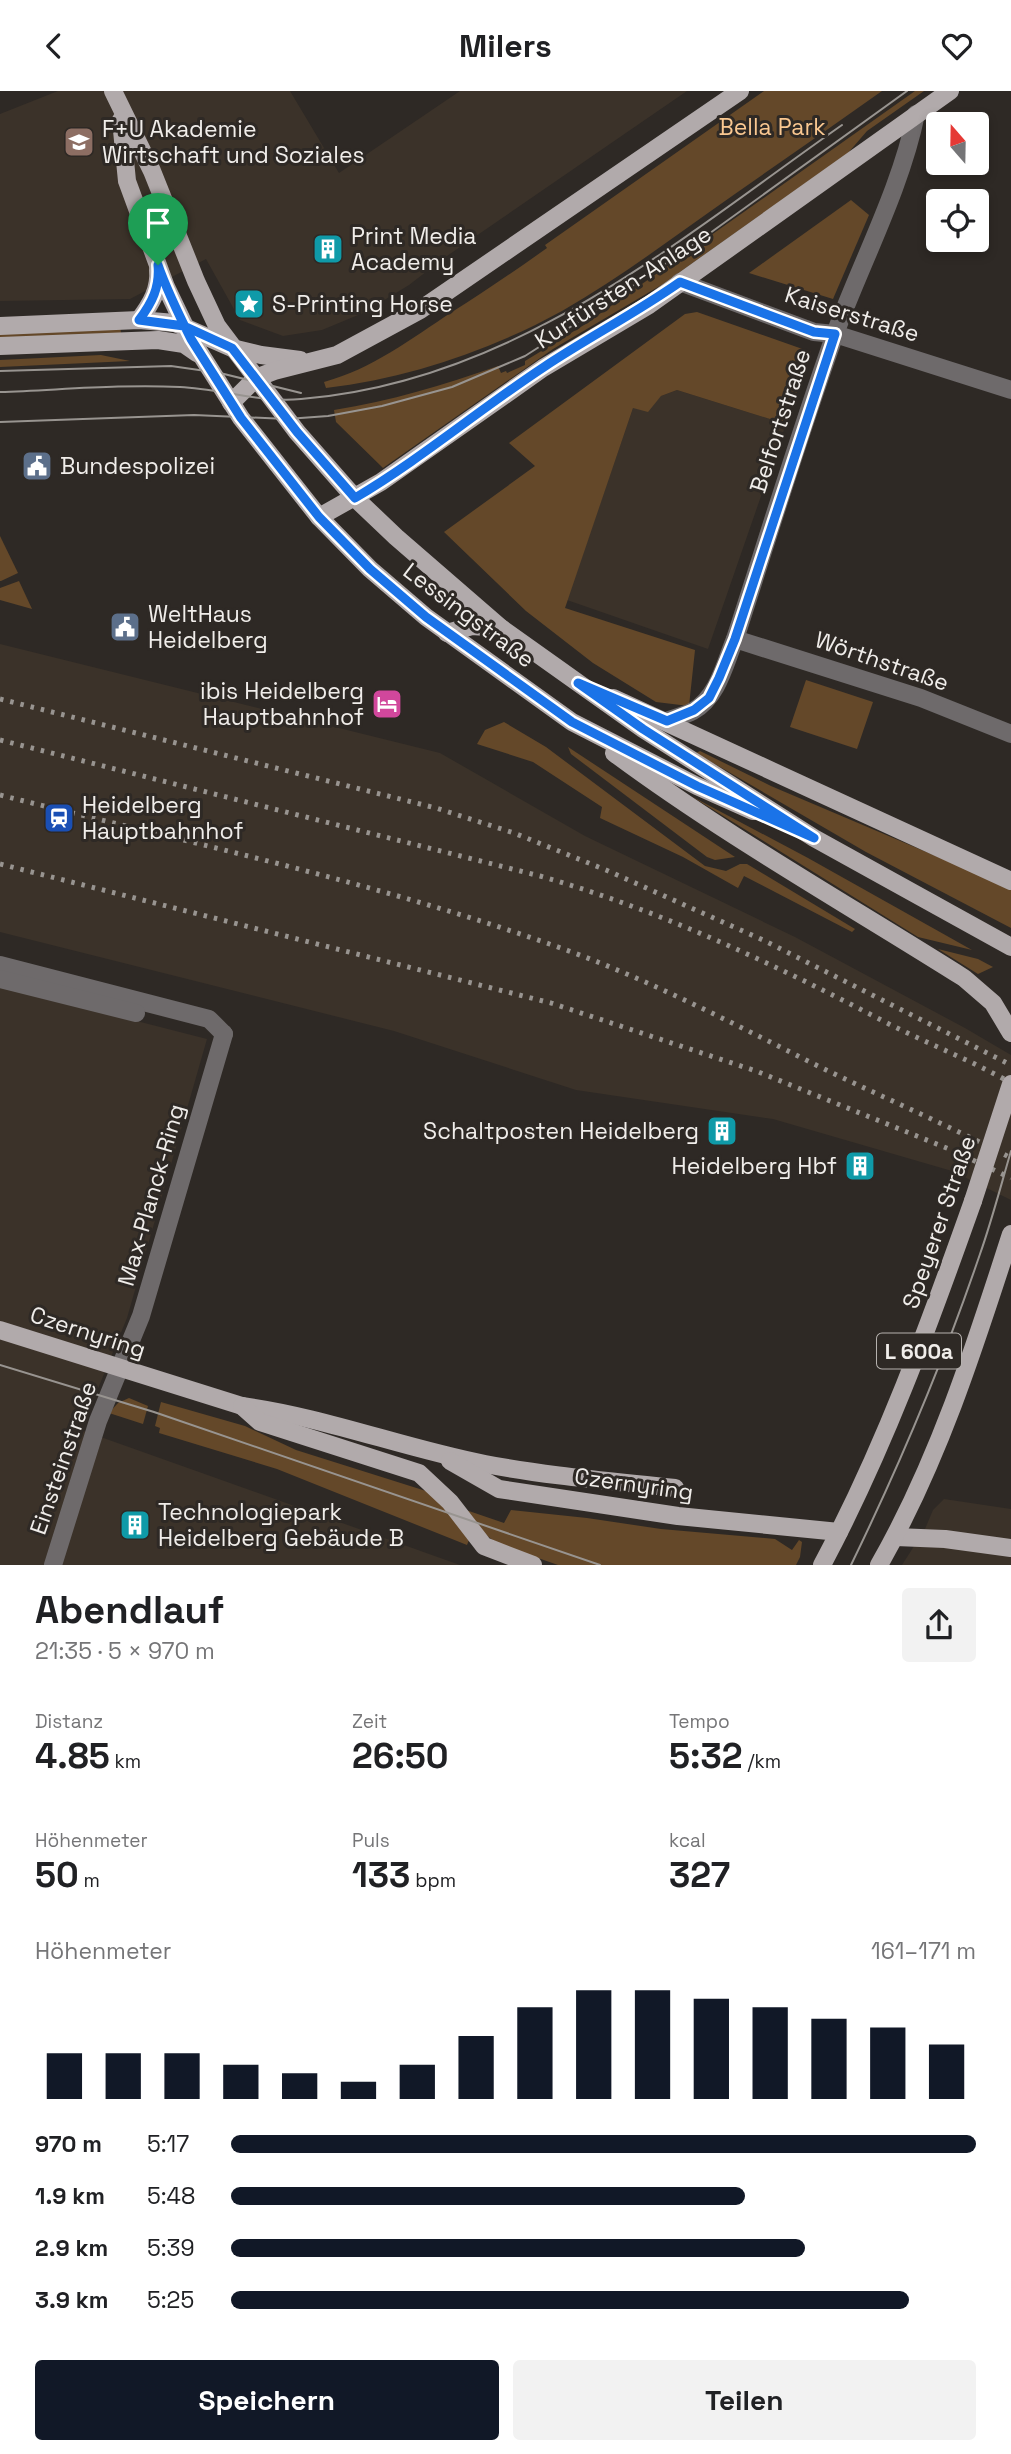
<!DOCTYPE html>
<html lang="de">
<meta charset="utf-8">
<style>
body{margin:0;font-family:"Space Grotesk",sans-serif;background:#f2f2f2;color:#202124;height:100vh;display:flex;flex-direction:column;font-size:26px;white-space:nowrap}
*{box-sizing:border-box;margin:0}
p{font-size:23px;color:#757577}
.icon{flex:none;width:38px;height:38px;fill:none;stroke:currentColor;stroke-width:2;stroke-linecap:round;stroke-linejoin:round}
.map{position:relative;height:1474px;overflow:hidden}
.panel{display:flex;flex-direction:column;background:#fff;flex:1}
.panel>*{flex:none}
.needle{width:46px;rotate:340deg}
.buttons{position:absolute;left:926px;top:21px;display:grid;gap:14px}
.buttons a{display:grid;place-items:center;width:63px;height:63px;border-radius:7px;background:#fff;box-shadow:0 4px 10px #0003;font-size:35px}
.pin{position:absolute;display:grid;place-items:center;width:60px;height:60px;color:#fff;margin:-72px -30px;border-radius:50% 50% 50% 0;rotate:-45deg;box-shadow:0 0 7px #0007}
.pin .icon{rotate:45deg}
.round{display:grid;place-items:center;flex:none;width:74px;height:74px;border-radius:7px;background:#f2f2f2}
.overview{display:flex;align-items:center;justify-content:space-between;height:119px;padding:0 35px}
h1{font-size:38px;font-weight:700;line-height:52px}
.metrics{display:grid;grid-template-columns:repeat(3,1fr);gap:10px;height:119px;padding:7px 35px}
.metrics div{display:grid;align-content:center}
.metrics b{font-size:35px;font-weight:700}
.metrics small{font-size:19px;font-weight:400}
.metrics p{font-size:19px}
.chart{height:196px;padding:14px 35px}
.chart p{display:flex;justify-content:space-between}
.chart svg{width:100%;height:126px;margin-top:7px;stroke:#111827;stroke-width:6}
.cta{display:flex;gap:14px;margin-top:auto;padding:14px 35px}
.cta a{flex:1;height:80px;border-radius:7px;background:#111827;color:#fff;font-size:28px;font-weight:700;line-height:80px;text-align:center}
.cta a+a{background:#f2f2f2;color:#202124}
ul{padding:0 35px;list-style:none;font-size:23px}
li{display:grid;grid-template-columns:112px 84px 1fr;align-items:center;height:52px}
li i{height:18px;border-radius:9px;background:#111827}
header{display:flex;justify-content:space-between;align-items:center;height:91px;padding:0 35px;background:#fff;font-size:32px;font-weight:700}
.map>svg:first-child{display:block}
.built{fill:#3b3229}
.green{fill:#644829}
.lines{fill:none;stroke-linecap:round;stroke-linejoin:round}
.minor{stroke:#6e6a6b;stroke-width:18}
.major{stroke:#b1aaab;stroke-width:18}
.tram{stroke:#989490;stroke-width:2}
.rail{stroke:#989490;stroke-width:5;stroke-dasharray:3.5 7;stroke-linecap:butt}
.major-bridge{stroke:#b1aaab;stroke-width:18}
.route-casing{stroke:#fff;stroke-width:14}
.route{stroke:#1a73e8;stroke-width:9}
.labels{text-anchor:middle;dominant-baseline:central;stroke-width:6;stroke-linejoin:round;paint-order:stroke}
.shield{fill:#2e2925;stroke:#b6b2af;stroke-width:2}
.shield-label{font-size:21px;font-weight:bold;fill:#f0edea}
.park-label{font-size:23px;fill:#fac891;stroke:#2e2925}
.poi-label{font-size:23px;fill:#f0edea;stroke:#2e2925;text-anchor:start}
.street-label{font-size:23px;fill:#f0edea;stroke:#2e2925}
</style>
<header><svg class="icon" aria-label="back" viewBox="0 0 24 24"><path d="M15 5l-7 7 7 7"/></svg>Milers<svg class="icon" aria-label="heart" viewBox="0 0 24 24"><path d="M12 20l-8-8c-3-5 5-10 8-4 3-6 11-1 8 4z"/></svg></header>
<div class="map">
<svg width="1011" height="1474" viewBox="0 0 1011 1474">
<rect width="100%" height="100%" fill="#2e2925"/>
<g class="built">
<polygon points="58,0 290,0 339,82 460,0 687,0 444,167 409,194 363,222 322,239 283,245 240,229 206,168 130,208 0,210 0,23"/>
<polygon points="677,299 786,333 708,558 567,509 633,317 654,312 661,305"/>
<polygon points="0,553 440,662 585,745 795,846 965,937 1011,964 1011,1109 952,1080 773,1028 576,999 394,940 0,841"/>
<polygon points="0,895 207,948 127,1227 81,1339 460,1474 0,1474"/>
<polygon points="944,1408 1011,1418 1011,1474 902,1474 925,1438 933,1419"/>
</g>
<g class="green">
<path d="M764,0H882C824,41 766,81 708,122C660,156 613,191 562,220C489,260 409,287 326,297L324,291C372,278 411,248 452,221C484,201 516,179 547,157L545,154Z"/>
<path d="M915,0H924L867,40L848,62L663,193L553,258L383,377L336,331L334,319C391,310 443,294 498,275L501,282L506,280L507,282L525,274V270L584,234Z"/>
<polygon points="851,109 869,124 833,208 749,182"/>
<polygon points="697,221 811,261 786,333 677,299 661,305 648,321 633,317 565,517 695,559 689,615 656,611 593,572 526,520 444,441 535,375 509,352 685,223"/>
<polygon points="120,234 121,242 0,247 0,240"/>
<polygon points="101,264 130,270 0,276 0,269"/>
<polygon points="0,445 18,482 1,490 0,490"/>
<polygon points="19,490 32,518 0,509 0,497"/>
<polygon points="806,589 873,611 857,658 790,636"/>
<polygon points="504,631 546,656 705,775 726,780 740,773 747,773 855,838 852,841 744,785 738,797 683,766 600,727 602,716 533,671 477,653 485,639"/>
<polygon points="568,656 735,766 715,769 707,766 571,663"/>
<polygon points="700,660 771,695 1011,797 1011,837 866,761 696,662"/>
<polygon points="691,705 808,767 972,859 918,846"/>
<polygon points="938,858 978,868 993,876 978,883"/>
<polygon points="129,1307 148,1315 143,1333 109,1322 118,1312"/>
<polygon points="161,1311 245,1335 296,1359 426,1400 441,1409 469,1449 467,1454 277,1378 159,1342 160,1337 155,1335"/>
<polygon points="466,1419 504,1432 511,1419 587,1427 661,1438 775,1448 792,1459 799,1449 802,1451 800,1466 796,1474 558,1474 498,1453 486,1444"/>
</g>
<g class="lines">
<g class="minor">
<polyline points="680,191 814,241 835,243 1011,299"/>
<polyline points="735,548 921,607 1011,643"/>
<path d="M667,630C675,627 685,624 693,620C718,606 725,572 735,548C768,446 799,344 835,243C861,172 901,97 916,23"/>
<polyline points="0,874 209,928 224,943"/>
<polyline points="0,888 136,922"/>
<polyline points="53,1474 98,1330 141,1225 224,943"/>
</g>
<g class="major">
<polyline points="113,0 152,80 196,190 217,235 297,341 355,407 396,446 501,537 643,638 814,747 1011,856"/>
<polyline points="121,29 127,90 166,196 191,248 241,327 319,426 370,478 426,526 572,631 697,695 753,720"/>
<path d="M139,229C151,213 160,198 158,178"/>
<polyline points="0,235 139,229 175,232 232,257 261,264 300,269"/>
<polyline points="0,255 158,249 184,253 197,262"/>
<polyline points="231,312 256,287 274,280 337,264 420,219 740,0"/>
<polyline points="319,426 381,391 543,277 649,214 950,0"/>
<polyline points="447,542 472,535 501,537"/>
<polyline points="613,607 1011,790"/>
<path d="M614,662C726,745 847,813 964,887L993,912L1011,942"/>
<path d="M0,1239L242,1315C324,1326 403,1357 485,1373C547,1385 611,1390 675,1397"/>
<polyline points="242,1315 260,1331 419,1382 450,1411 484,1455 533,1474"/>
<polyline points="450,1370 499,1398 678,1425 839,1441"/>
<polyline points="896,1446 945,1448 1011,1457"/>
<path d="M822,1474C884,1358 929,1234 973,1110"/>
<path d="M879,1474C938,1371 975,1255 1011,1143"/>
</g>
<g class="tram">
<polyline points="0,280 171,275 220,282 301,302"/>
<path d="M0,301C60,299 121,293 180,296C221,298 260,312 301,308C514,291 674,152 842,34"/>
<polyline points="0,331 194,324 287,328 328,325 382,315 452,296 525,265 600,217 699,150 907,0"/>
<polyline points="0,1274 154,1321 600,1474"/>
<path d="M851,1474C900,1373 944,1269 980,1163C992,1129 1001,1094 1011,1060"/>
</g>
<g class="rail">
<polyline points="0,608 436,717 514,742 606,779 763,849 1011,974"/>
<path d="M0,649L540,785C662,820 774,873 887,932C928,953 971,969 1011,992"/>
<path d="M0,704C191,752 384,793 569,860C656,892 738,935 820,976C884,1007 948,1034 1011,1067"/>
<polyline points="0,773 551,912 756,980 949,1058 1011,1087"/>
</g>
<polyline class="major-bridge" points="973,1110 1011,993"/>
</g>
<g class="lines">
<g class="route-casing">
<path id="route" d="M158,174C167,200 179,224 191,248L241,327L319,426L370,478L426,526L572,631L697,695L814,747L643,638L578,592L667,630L694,619L709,607L719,587L735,548L835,243L814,241L680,191C636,222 589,246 544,276C480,318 421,368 355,407L297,341L232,257L184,235L139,229C152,212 160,196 158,174"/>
</g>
<use href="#route" class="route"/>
</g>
<defs>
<g id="university-square" transform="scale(1.575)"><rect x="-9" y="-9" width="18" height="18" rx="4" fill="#8d6e63" stroke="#2e2925"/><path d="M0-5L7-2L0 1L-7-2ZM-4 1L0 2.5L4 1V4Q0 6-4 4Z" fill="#fff"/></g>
<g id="building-square" transform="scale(1.575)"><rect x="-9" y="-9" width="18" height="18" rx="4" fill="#0f9aa8" stroke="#2e2925"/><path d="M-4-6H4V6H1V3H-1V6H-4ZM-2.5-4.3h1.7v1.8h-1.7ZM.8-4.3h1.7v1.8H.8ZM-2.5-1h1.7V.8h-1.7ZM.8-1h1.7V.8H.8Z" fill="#fff"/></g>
<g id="sight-square" transform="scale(1.575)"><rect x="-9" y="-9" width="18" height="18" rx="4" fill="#0f9aa8" stroke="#2e2925"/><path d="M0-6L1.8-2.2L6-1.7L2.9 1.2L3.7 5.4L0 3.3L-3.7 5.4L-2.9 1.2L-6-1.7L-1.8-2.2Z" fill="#fff"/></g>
<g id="civic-square" transform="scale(1.575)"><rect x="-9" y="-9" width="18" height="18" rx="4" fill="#5c6f8a" stroke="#2e2925"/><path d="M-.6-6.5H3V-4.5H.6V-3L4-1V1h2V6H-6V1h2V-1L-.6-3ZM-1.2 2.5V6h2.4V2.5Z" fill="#fff"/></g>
<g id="hotel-square" transform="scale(1.575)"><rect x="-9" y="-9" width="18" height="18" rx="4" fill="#d1479c" stroke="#2e2925"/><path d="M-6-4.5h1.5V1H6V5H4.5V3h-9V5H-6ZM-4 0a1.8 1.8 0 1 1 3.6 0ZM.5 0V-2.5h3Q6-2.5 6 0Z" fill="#fff"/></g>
<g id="station-square" transform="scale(1.575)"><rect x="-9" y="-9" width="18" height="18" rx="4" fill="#1a4fb4" stroke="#2e2925"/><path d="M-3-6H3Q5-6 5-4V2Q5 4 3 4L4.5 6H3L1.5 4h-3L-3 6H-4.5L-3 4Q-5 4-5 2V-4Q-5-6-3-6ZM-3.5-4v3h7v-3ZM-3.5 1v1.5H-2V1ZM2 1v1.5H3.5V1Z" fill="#fff"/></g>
</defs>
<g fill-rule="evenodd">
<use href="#university-square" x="79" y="51"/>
<use href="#building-square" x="328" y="158"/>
<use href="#sight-square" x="249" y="213"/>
<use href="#civic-square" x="37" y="375"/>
<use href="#civic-square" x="125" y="536"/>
<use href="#hotel-square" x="387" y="613"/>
<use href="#station-square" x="59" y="727"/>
<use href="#building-square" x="722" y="1040"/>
<use href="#building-square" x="860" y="1075"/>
<use href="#building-square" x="135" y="1434"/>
</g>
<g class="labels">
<rect class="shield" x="877" y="1242.5" width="84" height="35" rx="5"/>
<g class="shield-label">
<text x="919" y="1260">L 600a</text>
</g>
<g class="park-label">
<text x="772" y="36">Bella Park</text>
</g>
<g class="poi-label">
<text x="102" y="38">F+U Akademie<tspan x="102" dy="26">Wirtschaft und Soziales</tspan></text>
<text x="351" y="145">Print Media<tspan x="351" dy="26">Academy</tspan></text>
<text x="272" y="213">S-Printing Horse</text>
<text x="60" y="375">Bundespolizei</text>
<text x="148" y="523">WeltHaus<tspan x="148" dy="26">Heidelberg</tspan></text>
<text x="364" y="600" text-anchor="end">ibis Heidelberg<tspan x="364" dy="26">Hauptbahnhof</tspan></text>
<text x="82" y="714">Heidelberg<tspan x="82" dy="26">Hauptbahnhof</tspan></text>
<text x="699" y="1040" text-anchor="end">Schaltposten Heidelberg</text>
<text x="837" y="1075" text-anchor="end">Heidelberg Hbf</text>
<text x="158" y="1421">Technologiepark<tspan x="158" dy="26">Heidelberg Gebäude B</tspan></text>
</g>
<g class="street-label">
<text transform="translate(623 196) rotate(-33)">Kurfürsten-Anlage</text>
<text transform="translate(852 223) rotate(17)">Kaiserstraße</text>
<text transform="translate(780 330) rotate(-72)">Belfortstraße</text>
<text transform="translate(469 524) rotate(37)">Lessingstraße</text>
<text transform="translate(882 570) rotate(19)">Wörthstraße</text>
<text transform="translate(151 1104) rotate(-74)">Max-Planck-Ring</text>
<text transform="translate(939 1131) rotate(-71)">Speyerer Straße</text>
<text transform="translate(88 1241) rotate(18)">Czernyring</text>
<text transform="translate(63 1367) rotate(-71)">Einsteinstraße</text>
<text transform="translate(634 1393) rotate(8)">Czernyring</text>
</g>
</g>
</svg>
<div class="buttons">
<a><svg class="needle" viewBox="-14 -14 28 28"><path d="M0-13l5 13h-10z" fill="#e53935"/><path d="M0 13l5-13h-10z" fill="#757577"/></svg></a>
<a><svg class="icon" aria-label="locate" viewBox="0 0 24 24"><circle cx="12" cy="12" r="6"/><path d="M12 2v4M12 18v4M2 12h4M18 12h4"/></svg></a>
</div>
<div class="pin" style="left:158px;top:174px;background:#1e9e55"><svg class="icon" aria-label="arrive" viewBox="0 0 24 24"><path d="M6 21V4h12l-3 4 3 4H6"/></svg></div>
</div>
<section class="panel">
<div class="overview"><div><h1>Abendlauf</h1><p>21:35 · 5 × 970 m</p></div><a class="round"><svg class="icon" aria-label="share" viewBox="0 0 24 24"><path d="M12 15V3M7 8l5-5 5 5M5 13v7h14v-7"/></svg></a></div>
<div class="metrics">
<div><p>Distanz</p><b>4.85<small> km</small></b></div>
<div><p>Zeit</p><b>26:50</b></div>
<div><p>Tempo</p><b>5:32<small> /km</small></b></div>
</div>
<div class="metrics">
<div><p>Höhenmeter</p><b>50<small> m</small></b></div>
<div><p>Puls</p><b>133<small> bpm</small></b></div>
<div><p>kcal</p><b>327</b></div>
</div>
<div class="chart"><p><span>Höhenmeter</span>161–171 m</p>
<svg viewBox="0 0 160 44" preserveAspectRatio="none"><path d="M5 44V28M15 44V28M25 44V28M35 44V32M45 44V35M55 44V38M65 44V32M75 44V22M85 44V12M95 44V6M105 44V6M115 44V9M125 44V12M135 44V16M145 44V19M155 44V25"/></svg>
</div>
<ul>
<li><b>970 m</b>5:17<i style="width:100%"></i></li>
<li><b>1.9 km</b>5:48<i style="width:69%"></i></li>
<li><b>2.9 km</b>5:39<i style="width:77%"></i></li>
<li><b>3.9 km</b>5:25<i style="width:91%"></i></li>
</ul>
<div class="cta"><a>Speichern</a><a>Teilen</a></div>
</section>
